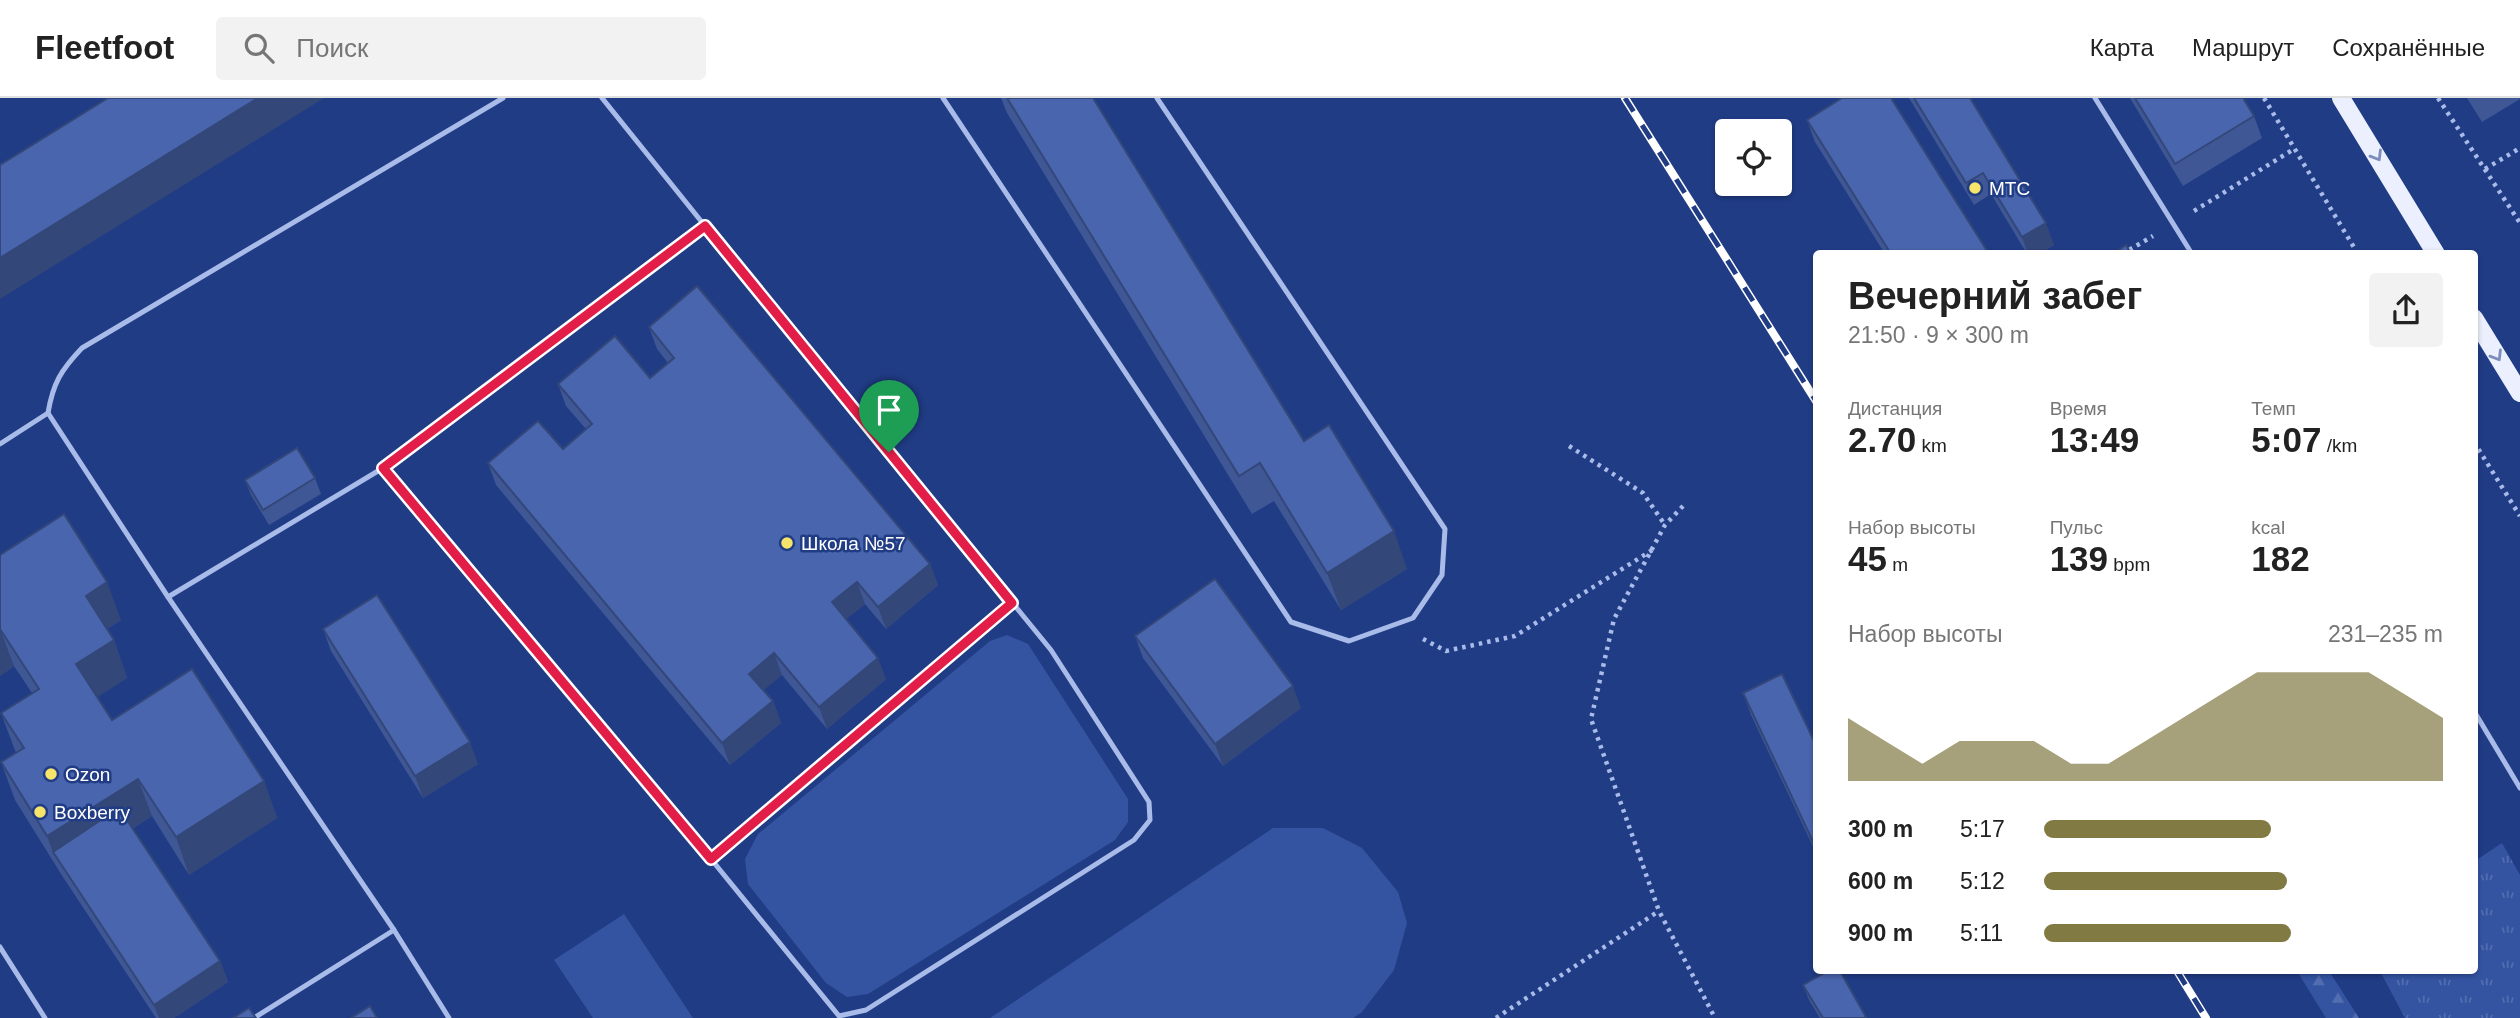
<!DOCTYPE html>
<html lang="ru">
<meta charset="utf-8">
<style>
body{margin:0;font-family:Helvetica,sans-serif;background:#f2f2f2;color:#222;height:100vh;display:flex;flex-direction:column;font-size:26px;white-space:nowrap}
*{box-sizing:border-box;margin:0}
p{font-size:23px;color:#767676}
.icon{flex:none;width:38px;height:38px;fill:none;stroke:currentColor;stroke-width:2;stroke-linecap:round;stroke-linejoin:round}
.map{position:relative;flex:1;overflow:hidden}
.drawer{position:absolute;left:1813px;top:152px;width:665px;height:724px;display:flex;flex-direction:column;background:#fff;border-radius:7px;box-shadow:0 2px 5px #0004}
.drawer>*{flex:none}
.controls{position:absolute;left:1715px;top:21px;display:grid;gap:14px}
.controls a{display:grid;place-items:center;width:77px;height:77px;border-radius:7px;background:#fff;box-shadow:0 2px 5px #0004;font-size:35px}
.pin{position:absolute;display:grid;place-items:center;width:60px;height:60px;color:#fff;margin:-72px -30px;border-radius:50% 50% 50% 0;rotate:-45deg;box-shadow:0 0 7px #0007}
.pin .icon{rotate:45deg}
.round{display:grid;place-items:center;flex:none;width:74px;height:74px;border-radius:7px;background:#f2f2f2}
.summary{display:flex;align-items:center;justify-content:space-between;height:119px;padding:0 35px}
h1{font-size:38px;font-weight:700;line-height:52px}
.stats{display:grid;grid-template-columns:repeat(3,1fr);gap:10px;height:119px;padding:7px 35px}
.stats div{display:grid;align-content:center}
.stats b{font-size:35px;font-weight:700}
.stats small{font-size:19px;font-weight:400}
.stats p{font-size:19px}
.chart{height:196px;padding:14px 35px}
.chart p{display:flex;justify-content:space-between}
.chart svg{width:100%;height:126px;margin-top:7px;fill:#817a42;opacity:.7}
ul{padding:0 35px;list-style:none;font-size:23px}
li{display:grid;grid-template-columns:112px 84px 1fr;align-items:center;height:52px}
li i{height:18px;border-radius:9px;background:#817a42}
header{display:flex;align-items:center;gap:42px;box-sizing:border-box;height:98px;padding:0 35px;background:#fff;border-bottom:2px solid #e0e0e0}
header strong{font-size:33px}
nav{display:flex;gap:38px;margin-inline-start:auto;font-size:24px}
.search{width:490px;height:63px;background:#f2f2f2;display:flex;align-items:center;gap:18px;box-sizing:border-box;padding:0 24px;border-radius:7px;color:#767676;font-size:26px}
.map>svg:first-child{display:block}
.grass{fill:url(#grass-tufts)}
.forest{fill:url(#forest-firs)}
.garden{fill:#3454a2}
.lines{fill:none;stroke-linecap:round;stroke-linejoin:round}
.path{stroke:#a9bbe9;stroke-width:4.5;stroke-dasharray:3.5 5;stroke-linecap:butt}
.service{stroke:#a9bbe9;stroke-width:5}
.primary{stroke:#ecf0fe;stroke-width:18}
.rail-casing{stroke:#fff;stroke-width:8}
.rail{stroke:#203c85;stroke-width:5;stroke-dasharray:16;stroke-linecap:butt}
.wall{fill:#3f5795}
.shaded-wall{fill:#334779}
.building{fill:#4965ad;stroke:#334779;stroke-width:2}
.oneway{stroke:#7c8dbb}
.route-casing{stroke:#fff;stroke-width:14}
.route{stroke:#e11d48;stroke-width:9}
.poi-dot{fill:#f6e56a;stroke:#203c85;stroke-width:2.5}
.labels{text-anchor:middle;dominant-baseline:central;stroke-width:5;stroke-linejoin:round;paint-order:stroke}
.poi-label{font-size:19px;fill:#fff;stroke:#203c85;text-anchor:start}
</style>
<header>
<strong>Fleetfoot</strong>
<div class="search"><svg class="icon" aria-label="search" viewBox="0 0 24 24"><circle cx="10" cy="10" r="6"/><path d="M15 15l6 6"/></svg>Поиск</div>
<nav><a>Карта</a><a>Маршрут</a><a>Сохранённые</a></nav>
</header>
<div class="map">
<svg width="2520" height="920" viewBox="0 0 2520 920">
<defs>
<pattern id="grass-tufts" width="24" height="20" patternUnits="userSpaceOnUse" patternTransform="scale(1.75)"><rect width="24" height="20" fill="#3454a2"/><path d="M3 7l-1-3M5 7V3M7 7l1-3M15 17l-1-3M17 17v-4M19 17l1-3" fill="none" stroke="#526eb0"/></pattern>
<pattern id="forest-firs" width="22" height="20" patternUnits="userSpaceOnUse" patternTransform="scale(1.75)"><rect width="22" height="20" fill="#3454a2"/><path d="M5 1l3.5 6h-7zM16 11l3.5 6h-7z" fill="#526eb0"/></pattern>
</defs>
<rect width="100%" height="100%" fill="#203c85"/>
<polygon class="grass" points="2502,745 2520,777 2520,920 2405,920 2380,873 2474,873 2475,763"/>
<polygon class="forest" points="2297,873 2329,873 2359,920 2326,920"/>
<g class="garden">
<polygon points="1007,537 1028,546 1128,701 1128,724 1115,742 868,896 847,899 826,885 748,786 745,761 758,736 990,543"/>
<polygon points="1273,730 1323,730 1362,750 1398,794 1407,825 1394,872 1362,914 1353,920 990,920"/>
<polygon points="624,816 693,920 593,920 554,862"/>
</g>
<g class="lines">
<g class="path">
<polyline points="2264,0 2358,156"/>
<polyline points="2438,0 2520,125"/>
<polyline points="2485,71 2520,50"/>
<polyline points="2194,113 2294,51"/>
<polyline points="2122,156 2153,138"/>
<polyline points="2474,344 2520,418"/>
<polyline points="1569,348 1643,395 1665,427"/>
<polyline points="1683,408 1665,427 1614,521 1591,621 1659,813 1715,920"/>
<polyline points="1423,541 1446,553 1515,538 1654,451"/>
<polyline points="1496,920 1659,813"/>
</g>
<g class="service">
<polyline points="602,0 705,128"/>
<polyline points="943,0 1291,524 1349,543 1413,520 1442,477 1445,431 1157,0"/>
<polyline points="2095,0 2192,156"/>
<polyline points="0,346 48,315"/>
<polyline points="168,499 383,370 705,128 1051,552 1149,704 1150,722 1134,742 866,912 839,918 711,761 383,370"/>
<polyline points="2474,613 2520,690"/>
<polyline points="711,761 1012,505"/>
<polyline points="0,849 45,920"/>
<polyline points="254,920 394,832"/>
<path d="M449,920L394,832L168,499L48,315C53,285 61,272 82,250L503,0"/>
</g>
<g class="primary">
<polyline points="2341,0 2436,156"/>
<polyline points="2474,220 2520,295"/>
</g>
<g class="rail-casing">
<g id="rail">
<polyline points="1625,0 1816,303"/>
<polyline points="2177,873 2206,920"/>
</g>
</g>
<use href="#rail" class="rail"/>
</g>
<g class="wall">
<polygon points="1001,0 1093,0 1304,343 1407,471 1341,512 1274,403 1252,416 1007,15"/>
<polygon points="1909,0 1970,0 2054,147 2039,156 2027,156 1991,96 1974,107"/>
<polygon points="2130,0 2243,0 2254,18 2262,40 2183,88"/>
<polygon points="2467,0 2520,0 2520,1 2482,24"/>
<polygon points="1807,22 1989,156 1885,156 1815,44"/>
<polygon points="649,229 930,466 938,487 886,531 865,506 846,521 886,581 827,631 782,577 763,592 773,603 781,625 730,667 496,387 488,365 563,351 586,331 566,308 558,286 650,280 668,265 657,251"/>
<polygon points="315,380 321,396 269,427 251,397 245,382"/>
<polygon points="0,457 121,522 107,531 114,542 127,580 97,599 112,622 264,683 277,720 189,777 152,718 132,731 220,863 228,884 174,920 156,920 61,776 15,702 1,664 16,655 1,615 32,595 14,568 0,578"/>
<polygon points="323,531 478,666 423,700 331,553"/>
<polygon points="1135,538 1301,610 1223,668 1143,560"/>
<polygon points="1743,595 1816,647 1816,755 1751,617"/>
<polygon points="1840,873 1866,920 1820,920 1809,902 1803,887"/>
</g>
<g class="shaded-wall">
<polygon points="258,0 324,0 0,201 0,160"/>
<polygon points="2046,125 2054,147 2039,156 2028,156 2022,139"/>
<polygon points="1394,433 1407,471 1341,512 1327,475"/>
<polygon points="930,466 938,487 886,531 878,509"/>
<polygon points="107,484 121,522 99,536 86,498"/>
<polygon points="857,484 865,506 840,526 832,504"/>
<polygon points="0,531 14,568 0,578"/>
<polygon points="114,542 127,580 90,604 76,566"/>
<polygon points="774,555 782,577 757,598 749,576"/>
<polygon points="878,560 886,581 827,631 819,609"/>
<polygon points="1293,588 1301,610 1223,668 1215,646"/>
<polygon points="773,603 781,625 730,667 722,645"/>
<polygon points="470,644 478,666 423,700 415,678"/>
<polygon points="138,681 152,718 66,773 53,754 47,738"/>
<polygon points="264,683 277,720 189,777 176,739"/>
<polygon points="220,863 228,884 174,920 159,920 154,907"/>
</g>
<g class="building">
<polygon points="108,0 258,0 0,160 0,67"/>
<polygon points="1007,0 1093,0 1304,343 1329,327 1394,433 1327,475 1260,365 1239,378"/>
<polygon points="1842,0 1891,0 1989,156 1891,156 1807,22"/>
<polygon points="1914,0 1970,0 2046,125 2022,139 1983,75 1966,85"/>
<polygon points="2135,0 2243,0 2254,18 2175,66"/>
<polygon points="2126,147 2131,156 2113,156"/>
<polygon points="697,188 930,466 878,509 857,484 832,504 878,560 819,609 774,555 749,576 773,603 722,645 488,365 538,323 563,351 592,326 558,286 615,238 650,280 674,260 649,229"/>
<polygon points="297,350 315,380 263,412 245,382"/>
<polygon points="64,416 107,484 86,498 114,542 76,566 112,622 192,571 264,683 176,739 138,681 47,738 1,664 24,650 1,615 39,591 0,531 0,457"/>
<polygon points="1215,481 1293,588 1215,646 1135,538"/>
<polygon points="377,497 470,644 415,678 323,531"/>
<polygon points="1782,576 1816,647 1816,750 1743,595"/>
<polygon points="119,710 220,863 154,907 53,754"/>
<polygon points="1828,873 1840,873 1866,919 1864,920 1823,920 1803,887"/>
<polygon points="370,908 377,920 351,920"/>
<polygon points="249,910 256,920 233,920"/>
</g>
<defs><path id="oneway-chevron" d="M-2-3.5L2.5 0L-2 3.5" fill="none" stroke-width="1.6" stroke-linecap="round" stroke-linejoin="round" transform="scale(1.75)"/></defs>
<g class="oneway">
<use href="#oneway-chevron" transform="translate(2377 58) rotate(59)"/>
<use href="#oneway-chevron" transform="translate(2497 258) rotate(59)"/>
</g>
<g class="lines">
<g class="route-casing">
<polygon id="route" points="705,128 1012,505 711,761 383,370"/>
</g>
<use href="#route" class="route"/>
</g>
<g class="poi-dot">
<circle cx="1975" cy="90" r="7"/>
<circle cx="787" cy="445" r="7"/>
<circle cx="51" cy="676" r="7"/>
<circle cx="40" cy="714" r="7"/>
</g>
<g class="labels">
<g class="poi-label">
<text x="1989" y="90">МТС</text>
<text x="801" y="445">Школа №57</text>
<text x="65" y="676">Ozon</text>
<text x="54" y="714">Boxberry</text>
</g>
</g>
</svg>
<div class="controls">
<a><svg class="icon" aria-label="locate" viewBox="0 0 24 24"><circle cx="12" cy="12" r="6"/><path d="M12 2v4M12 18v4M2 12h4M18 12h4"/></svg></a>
</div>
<div class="pin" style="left:889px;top:354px;background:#1e9e55"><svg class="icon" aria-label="arrive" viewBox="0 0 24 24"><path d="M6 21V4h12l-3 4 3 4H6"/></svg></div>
<section class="drawer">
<div class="summary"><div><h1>Вечерний забег</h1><p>21:50 · 9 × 300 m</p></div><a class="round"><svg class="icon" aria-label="share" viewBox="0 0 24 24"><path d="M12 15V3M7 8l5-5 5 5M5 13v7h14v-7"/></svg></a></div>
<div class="stats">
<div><p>Дистанция</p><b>2.70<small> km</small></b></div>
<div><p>Время</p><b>13:49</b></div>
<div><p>Темп</p><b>5:07<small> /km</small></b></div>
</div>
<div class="stats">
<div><p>Набор высоты</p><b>45<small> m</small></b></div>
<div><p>Пульс</p><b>139<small> bpm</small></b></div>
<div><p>kcal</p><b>182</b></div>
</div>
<div class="chart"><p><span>Набор высоты</span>231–235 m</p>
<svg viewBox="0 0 160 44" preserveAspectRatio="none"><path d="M0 44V22L10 30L20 38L30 30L40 30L50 30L60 38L70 38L80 30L90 22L100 14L110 6L120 6L130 6L140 6L150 14L160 22V44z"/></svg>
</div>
<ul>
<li><b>300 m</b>5:17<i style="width:57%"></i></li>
<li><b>600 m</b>5:12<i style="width:61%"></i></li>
<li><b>900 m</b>5:11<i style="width:62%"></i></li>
</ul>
</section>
</div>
